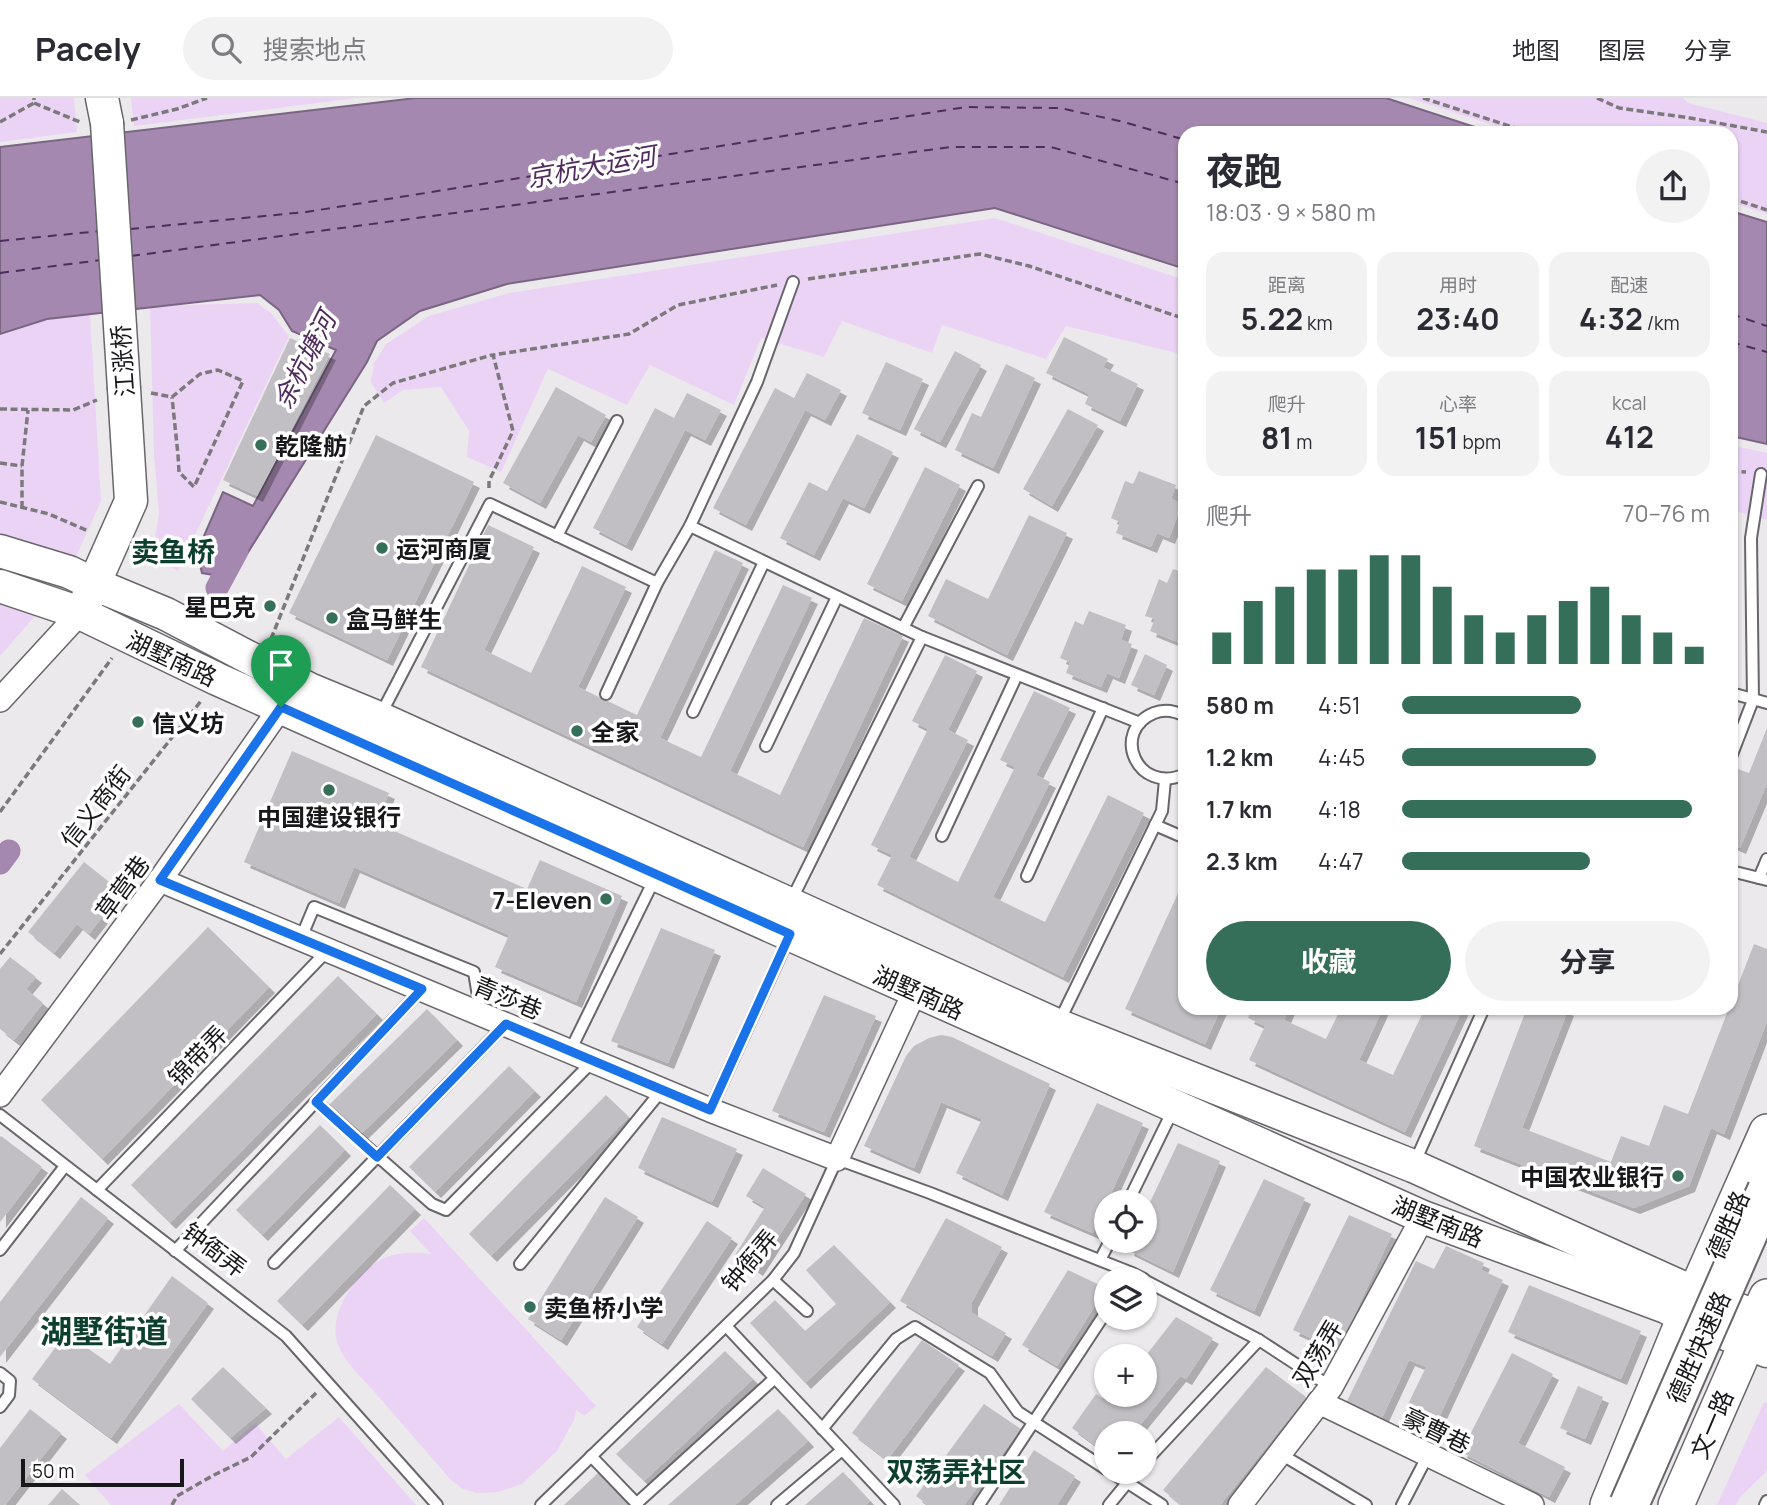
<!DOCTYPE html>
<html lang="zh">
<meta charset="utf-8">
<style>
body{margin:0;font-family:Manrope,"Noto Sans SC",sans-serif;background:#f2f2f3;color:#2b2b33;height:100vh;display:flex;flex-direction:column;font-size:26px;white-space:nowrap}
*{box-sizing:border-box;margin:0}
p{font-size:23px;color:#7c7c81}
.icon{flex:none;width:38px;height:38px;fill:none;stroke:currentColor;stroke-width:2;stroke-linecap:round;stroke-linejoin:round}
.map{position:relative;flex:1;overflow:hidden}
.side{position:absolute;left:1178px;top:28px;width:560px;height:889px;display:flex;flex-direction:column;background:#fff;border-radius:21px;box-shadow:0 2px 5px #0004}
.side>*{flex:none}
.buttons{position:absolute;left:1094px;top:1092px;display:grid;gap:14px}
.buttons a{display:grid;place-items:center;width:63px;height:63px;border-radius:50%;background:#fff;box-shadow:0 2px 5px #0004;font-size:35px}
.scale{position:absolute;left:21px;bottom:18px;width:163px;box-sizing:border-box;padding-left:7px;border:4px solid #181719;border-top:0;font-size:19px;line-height:24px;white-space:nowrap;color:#181719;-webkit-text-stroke:5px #fff;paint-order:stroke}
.pin{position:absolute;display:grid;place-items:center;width:60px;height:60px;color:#fff;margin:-72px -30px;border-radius:50% 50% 50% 0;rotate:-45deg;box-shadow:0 0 7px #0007}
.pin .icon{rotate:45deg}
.round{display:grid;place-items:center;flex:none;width:74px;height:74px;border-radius:37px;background:#f2f2f3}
.summary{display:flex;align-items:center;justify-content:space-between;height:119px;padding:0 28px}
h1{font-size:38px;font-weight:700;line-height:52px}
.stats{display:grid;grid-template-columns:repeat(3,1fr);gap:10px;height:119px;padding:7px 28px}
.stats div{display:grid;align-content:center;border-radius:18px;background:#f2f2f3;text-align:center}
.stats b{font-size:30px;font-weight:700}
.stats small{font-size:19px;font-weight:400}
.stats p{font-size:19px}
.chart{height:196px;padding:14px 28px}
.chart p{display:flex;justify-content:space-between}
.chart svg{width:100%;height:126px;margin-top:7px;stroke:#356f59;stroke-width:6}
.button{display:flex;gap:14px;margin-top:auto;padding:14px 28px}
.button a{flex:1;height:80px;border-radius:42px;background:#356f59;color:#fff;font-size:28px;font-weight:700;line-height:80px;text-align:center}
.button a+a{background:#f2f2f3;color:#2b2b33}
ul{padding:0 28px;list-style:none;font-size:23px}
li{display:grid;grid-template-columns:112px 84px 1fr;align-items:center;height:52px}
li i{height:18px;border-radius:9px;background:#356f59}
header{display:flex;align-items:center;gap:42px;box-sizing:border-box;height:98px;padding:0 35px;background:#fff;border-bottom:2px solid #e1e1e2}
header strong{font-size:33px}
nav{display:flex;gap:38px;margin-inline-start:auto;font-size:24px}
.search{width:490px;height:63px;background:#f2f2f3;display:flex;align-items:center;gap:18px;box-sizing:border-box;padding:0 24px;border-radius:38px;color:#7c7c81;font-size:26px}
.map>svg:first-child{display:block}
.green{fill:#ebd3f5}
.water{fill:#a488af;stroke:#7a6682;stroke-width:2}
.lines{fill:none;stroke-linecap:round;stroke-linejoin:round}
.canal{stroke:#a488af;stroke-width:23}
.ferry{stroke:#502b5d;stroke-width:2;stroke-dasharray:9 7;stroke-linecap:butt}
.building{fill:#c2bfc4;filter:url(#shadow)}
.lane-casing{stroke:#68666a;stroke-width:14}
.street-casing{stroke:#68666a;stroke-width:26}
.secondary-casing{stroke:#68666a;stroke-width:35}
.primary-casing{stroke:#68666a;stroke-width:38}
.path{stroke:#7b797c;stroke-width:3.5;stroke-dasharray:7 3.5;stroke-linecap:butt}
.lane{stroke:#fff;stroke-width:10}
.street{stroke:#fff;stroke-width:23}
.secondary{stroke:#fff;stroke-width:32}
.primary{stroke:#fff;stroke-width:35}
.secondary-bridge-casing{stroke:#68666a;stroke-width:35;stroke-linecap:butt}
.highway-bridge-casing{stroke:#68666a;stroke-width:42;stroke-linecap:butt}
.secondary-bridge{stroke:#fff;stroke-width:32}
.highway-bridge{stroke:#fff;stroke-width:38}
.route-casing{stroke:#fff;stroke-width:14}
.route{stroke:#1a73e8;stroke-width:9}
.poi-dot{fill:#356f59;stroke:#fff;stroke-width:2.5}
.labels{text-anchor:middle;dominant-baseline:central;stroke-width:7;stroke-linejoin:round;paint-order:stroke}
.street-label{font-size:24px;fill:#181719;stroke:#fff}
.poi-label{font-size:24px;font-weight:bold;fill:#181719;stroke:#fff;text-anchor:start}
.water-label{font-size:26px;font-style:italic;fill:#502b5d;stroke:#fff}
.quarter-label{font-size:28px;font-weight:bold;fill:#0d3f2e;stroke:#fff}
.district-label{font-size:32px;font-weight:bold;fill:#0d3f2e;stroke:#fff}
</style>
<header>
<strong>Pacely</strong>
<div class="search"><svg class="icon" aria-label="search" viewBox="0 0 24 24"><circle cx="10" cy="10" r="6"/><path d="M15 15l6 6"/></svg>搜索地点</div>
<nav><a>地图</a><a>图层</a><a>分享</a></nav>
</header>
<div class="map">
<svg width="1767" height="1407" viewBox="0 0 1767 1407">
<defs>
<filter id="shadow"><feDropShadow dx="6" dy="6" stdDeviation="0" flood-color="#0004"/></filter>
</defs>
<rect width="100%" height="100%" fill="#ece9ed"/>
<g class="green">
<polygon points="0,0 74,0 77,34 0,44"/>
<polygon points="131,0 357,0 134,28"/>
<polygon points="1409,0 1683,0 1688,5 1767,25 1767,116 1731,104 1731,35 1517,35"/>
<polygon points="995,120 1185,182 1185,257 1066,228 1046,261 942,227 932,255 842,223 824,259 761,240 734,307 650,267 627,307 548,271 501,374 467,359 469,333 441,289 403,292 384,305 371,284 374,265 386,246 429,218 509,195"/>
<polygon points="257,205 271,215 289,238 178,473 152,460 159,415 154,357 150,208"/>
<polygon points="90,216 101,403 69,474 0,453 0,236 47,221"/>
<polygon points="1731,347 1767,355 1767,422 1731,412"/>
<polygon points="0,504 35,518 0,558"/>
<path d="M424,1120L596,1308L584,1318L576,1312L575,1320L557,1353L522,1386L498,1394L477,1395L463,1391L450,1381C424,1351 398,1321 372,1291C362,1281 344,1262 339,1249C329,1227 342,1201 355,1184C377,1157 398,1152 431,1156L410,1133Z"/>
<polygon points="1764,1304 1767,1305 1767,1373 1740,1399 1736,1407 1717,1407"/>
<polygon points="179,1306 223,1353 255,1325 286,1361 339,1319 416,1407 111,1407 85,1377"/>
</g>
<g class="water">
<polygon points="416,0 1386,0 1493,35 1185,35 1185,171 995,110 507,186 420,213 377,243 367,264 232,480 202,475 197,454 223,394 253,408 336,252 292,233 279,212 260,197 47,221 0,236 0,49"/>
<polygon points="1731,113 1767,124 1767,346 1731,338"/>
</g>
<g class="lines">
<g class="canal">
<polyline points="217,490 237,453"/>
<polyline points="0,765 9,753"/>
</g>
<g class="ferry">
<polyline points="130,131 306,114 966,9 1060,10 1124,24 1185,42"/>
<polyline points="0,143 100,133"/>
<polyline points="131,158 951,49 1051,49 1185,86"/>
<polyline points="0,175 101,162"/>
<polyline points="1731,216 1767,228"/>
<polyline points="1731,244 1767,254"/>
</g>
</g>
<g class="building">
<polygon points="1064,239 1108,261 1103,269 1138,286 1120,323 1085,306 1089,296 1046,275"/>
<polygon points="290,240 330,256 257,398 223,382"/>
<polygon points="955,253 981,267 940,344 914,331"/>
<polygon points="886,264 923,281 900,332 862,315"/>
<polygon points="1006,266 1035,280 993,370 955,352 972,315 981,319"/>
<polygon points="807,275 841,292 825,322 805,312 746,427 713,410 775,290 794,300"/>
<polygon points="556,289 606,317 591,344 578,337 540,405 503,385"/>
<polygon points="687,295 721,312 705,342 685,332 626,447 593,430 655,310 674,320"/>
<polygon points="1068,311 1098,327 1052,408 1023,391"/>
<polygon points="857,336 893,354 864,410 843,400 814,457 780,440 809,384 827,393"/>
<polygon points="376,337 474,384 387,562 289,515"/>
<polygon points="925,369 960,387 902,503 867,486"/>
<polygon points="1139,373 1176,387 1171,401 1182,406 1169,440 1157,435 1151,449 1116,435 1120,424 1111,420 1125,383 1133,386"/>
<polygon points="1029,417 1067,435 1007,557 928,518 946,481 988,501"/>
<polygon points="488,427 534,449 484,552 531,575 582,468 626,489 578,589 637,617 715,452 743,465 660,640 701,659 783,487 812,500 730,673 780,697 864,520 903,538 803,749 421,569"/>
<polygon points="1173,471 1185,475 1185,547 1150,533 1155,521 1145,518 1159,481 1167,485"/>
<polygon points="1089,513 1126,527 1121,542 1132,546 1119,580 1107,575 1101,589 1066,575 1070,564 1060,560 1075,523 1083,527"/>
<polygon points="1145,556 1167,567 1154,597 1131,587"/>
<polygon points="945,557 977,573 948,632 968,642 909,759 958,784 1015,669 1000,662 1034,593 1070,610 1036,677 1050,684 993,799 1045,824 1108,697 1144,715 1063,879 877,787 892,757 871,747 928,631 912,623"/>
<polygon points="1767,630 1767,690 1765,690 1740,750 1731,746 1731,688 1738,671 1749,675"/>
<polygon points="292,653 389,695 376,725 527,791 540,762 622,798 576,904 495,869 509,837 354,769 339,805 244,764"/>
<polygon points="84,764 122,794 89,836 77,826 54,855 28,834"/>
<polygon points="1185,780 1185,875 1181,882 1185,884 1185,910 1221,910 1205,946 1125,911"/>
<polygon points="208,829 269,889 102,1061 41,1002"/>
<polygon points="661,830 715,852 668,965 611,943"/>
<polygon points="1754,846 1767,851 1767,923 1724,1036 1711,1030 1689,1088 1634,1110 1474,1048 1527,910 1563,910 1568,912 1522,1030 1611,1064 1621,1038 1649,1048 1664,1007 1688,1016 1729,910 1731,910 1731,905"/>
<polygon points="10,859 36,879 26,891 43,905 14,942 0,931 0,871"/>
<polygon points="338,878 377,916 170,1125 131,1087"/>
<polygon points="824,897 876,918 824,1034 772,1013"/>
<polygon points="1253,910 1289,910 1284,922 1326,941 1341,910 1383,910 1359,962 1393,977 1425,910 1463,910 1405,1034 1249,962 1265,928 1248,920"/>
<polygon points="427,911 457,942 359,1038 329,1007"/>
<polygon points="941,937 952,939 1050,986 1002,1097 956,1075 982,1021 941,1004 914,1070 864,1048 906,958 914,948 929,940"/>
<polygon points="509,968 535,993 435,1094 409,1069"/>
<polygon points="606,997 629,1019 491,1158 469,1136"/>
<polygon points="1097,1005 1143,1025 1093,1135 1044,1114"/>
<polygon points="662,1019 737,1051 712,1104 638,1070"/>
<polygon points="320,1027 345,1052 262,1137 236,1112"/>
<polygon points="1,1038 42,1069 0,1124 0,1039"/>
<polygon points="1178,1045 1220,1063 1173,1174 1128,1152 1132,1143 1144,1143 1144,1117"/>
<polygon points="763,1070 806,1096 757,1172 735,1157 765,1109 746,1098"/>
<polygon points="1264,1081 1305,1100 1254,1213 1210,1192"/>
<polygon points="390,1087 415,1111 302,1227 277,1203"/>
<polygon points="81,1099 108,1120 0,1259 0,1204"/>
<polygon points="605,1099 638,1119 561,1242 528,1221"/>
<polygon points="1349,1117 1392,1136 1338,1252 1293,1232"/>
<polygon points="946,1120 1002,1149 972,1204 972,1215 1006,1235 992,1258 900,1203"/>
<polygon points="707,1123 732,1140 662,1246 637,1229"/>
<polygon points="834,1147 890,1204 805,1285 750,1225 775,1202 805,1233 836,1206 806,1172"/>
<polygon points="1446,1148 1484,1165 1481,1172 1503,1182 1429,1341 1397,1329 1426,1269 1409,1262 1381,1322 1346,1305 1416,1163 1434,1171"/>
<polygon points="1068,1172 1106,1190 1057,1268 1022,1247"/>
<polygon points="172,1178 208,1205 111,1340 32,1281 66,1235 110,1266"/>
<polygon points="1529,1187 1641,1233 1621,1281 1508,1234"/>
<polygon points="1176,1219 1213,1240 1186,1281 1180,1278 1140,1327 1132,1323 1122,1335 1106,1335 1106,1355 1072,1330 1096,1296 1102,1300 1105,1297 1144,1297 1144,1258 1134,1258 1140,1251 1147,1256"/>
<polygon points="922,1242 959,1267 887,1362 852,1335"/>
<polygon points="725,1253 753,1281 644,1383 616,1356"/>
<polygon points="1512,1255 1553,1276 1518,1345 1565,1369 1549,1399 1461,1354"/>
<polygon points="223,1269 266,1310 230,1340 191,1301"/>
<polygon points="1266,1269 1306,1299 1220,1407 1181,1407 1163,1392"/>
<polygon points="1578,1288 1603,1299 1585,1341 1560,1330"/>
<polygon points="984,1306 1021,1331 964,1407 928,1407 916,1398"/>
<polygon points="30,1311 61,1335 5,1407 0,1407 0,1350"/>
<polygon points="778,1311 808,1343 735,1407 668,1407"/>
<polygon points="1034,1352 1075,1378 1057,1407 999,1407"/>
<polygon points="843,1374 870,1403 866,1407 805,1407"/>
<polygon points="598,1375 628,1406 626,1407 564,1407"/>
<polygon points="62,1391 80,1407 48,1407"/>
</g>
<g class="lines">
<g class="lane-casing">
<g id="lane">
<polyline points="690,428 922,539 1140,625"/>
<polyline points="557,438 617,323"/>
<polyline points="903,530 978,388"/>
<polyline points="1731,595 1767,605"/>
<polyline points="606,596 657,485"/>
<polyline points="693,614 764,464"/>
<polyline points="380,618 490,406 657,485 690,428 757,284 793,184"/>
<path d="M1185,618C1175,613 1164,611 1154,615C1110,633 1137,698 1185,676"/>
<polyline points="766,648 837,499"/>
<polyline points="1731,659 1753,602 1751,440 1761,376"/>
<polyline points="1155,727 1185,740"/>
<polyline points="942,738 1017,577"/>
<polyline points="1731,773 1767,782"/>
<polyline points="1027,778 1103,610"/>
<polyline points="1759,780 1767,761"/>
<polyline points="791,803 922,539"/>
<polyline points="301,840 314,809 474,874 481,916"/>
<polyline points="1059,924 1162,713 1165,682"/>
<polyline points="570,953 655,780"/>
<polyline points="316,1004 432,1106 446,1112 593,963"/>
<polyline points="710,1012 789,839"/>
<polyline points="0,1017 286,1238 437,1407"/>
<polyline points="1414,1066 1484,910"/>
<polyline points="97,1092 328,852"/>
<polyline points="1128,1104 1173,1012"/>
<polyline points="0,1152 65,1068"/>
<polyline points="175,1153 422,891"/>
<polyline points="1100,1162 1110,1143"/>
<polyline points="274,1165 506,926"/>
<polyline points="520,1166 662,992"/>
<polyline points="773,1182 807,1213"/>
<polyline points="1144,1182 1259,1242 1331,1289"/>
<polyline points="726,1228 894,1407"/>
<polyline points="0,1275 10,1283 9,1297 0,1309"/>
<polyline points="822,1331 896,1241 915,1229 990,1275 1018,1314 1106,1371"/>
<polyline points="1279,1355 1366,1407"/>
<polyline points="591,1358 638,1407"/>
<polyline points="1144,1365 1259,1242"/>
<polyline points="1111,1374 1162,1407"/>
<polyline points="636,1406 775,1280"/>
<polyline points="541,1407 773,1182 794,1155 837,1061 930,1095 1132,1175 1144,1181"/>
<polyline points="777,1407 842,1352"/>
<polyline points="979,1407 1106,1214"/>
<polyline points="1109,1407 1136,1374"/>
<polyline points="1402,1407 1428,1357"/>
<polyline points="1765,1407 1767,1403"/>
</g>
</g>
<g class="street-casing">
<g id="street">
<polyline points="0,602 80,515"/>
<polyline points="160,782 710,1012 837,1061 915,893"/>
<polyline points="0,997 160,782 281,609"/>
<polyline points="1319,1304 1532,1407"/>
<polyline points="1240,1407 1331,1289 1423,1119"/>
</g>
</g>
<g class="secondary-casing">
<g id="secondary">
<polyline points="102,0 107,25"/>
<polyline points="0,453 69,474 94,486 166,516 309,591 379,620 1057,927 1413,1068 1677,1187 1767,1223"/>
<polyline points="0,488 80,515 217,581 1423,1119 1666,1209 1685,1219 1767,1253"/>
<polyline points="86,504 131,403 124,291"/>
</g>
</g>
<g class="primary-casing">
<g id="primary">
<polyline points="1608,1407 1685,1219 1767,1034"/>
<polyline points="1676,1407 1767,1199"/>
</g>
</g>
<g class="path">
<polyline points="1423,0 1531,35"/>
<polyline points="1597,0 1619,10 1690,20 1767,34"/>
<polyline points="34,5 80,24"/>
<polyline points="131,22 177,11 207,0"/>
<polyline points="0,24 34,5 34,0"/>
<polyline points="1731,100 1767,112"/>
<polyline points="808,181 980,156 1029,168 1185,221"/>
<polyline points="151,295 172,299 200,276 218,272 243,283 194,389 179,374 178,357 172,299"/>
<polyline points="0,311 73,312 97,302"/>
<polyline points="0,365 22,368"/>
<polyline points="1731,373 1746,374"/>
<polyline points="489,390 489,383 513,333 493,257 629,236 678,207 777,187"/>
<polyline points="0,404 49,416 88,433"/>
<polyline points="22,410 22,368 28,312"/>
<polyline points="271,541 364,308 393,285 492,257"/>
<polyline points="0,714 112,560"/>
<polyline points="0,856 201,603"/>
<polyline points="172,1407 177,1398 214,1377 251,1359 316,1295"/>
</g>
<use href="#lane" class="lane"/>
<use href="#street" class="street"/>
<use href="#secondary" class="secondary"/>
<use href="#primary" class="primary"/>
<g class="secondary-bridge-casing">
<polyline id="secondary-bridge" points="107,25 124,291"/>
</g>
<g class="highway-bridge-casing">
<polyline id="highway-bridge" points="1629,1407 1767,1092"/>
</g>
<use href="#secondary-bridge" class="secondary-bridge"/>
<use href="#highway-bridge" class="highway-bridge"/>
</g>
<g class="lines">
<g class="route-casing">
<polygon id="route" points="281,609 790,836 710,1012 506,926 377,1059 316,1004 422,891 160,782"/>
</g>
<use href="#route" class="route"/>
</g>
<g class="poi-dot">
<circle cx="261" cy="347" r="7"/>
<circle cx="382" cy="450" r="7"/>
<circle cx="270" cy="508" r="7"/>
<circle cx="332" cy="520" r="7"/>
<circle cx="138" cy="624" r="7"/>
<circle cx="577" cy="633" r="7"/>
<circle cx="329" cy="692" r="7"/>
<circle cx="606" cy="801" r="7"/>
<circle cx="1678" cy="1078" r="7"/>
<circle cx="530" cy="1209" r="7"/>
</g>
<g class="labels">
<g class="street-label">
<text transform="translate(122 263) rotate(-94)">江涨桥</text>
<text transform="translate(172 560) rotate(25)">湖墅南路</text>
<text transform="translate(95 708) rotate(-52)">信义商街</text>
<text transform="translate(122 789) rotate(-54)">草营巷</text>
<text transform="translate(919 894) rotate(24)">湖墅南路</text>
<text transform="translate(508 899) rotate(23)">青莎巷</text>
<text transform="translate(197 957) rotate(-46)">锦带弄</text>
<text transform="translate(1438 1123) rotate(22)">湖墅南路</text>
<text transform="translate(1727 1127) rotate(-67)">德胜路</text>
<text transform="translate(215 1151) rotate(37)">钟衙弄</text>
<text transform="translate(749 1162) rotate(-50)">钟衙弄</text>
<text transform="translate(1698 1249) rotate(-66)">德胜快速路</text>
<text transform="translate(1317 1255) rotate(-59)">双荡弄</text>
<text transform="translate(1711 1326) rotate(-67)">文一路</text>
<text transform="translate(1437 1332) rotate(26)">豪曹巷</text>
</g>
<g class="poi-label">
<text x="275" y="347">乾隆舫</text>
<text x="396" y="450">运河商厦</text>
<text x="256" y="508" text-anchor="end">星巴克</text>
<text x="346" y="520">盒马鲜生</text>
<text x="152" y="624">信义坊</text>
<text x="591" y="633">全家</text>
<text x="329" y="718" text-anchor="middle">中国建设银行</text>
<text x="592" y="801" text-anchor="end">7-Eleven</text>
<text x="1664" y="1078" text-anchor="end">中国农业银行</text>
<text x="544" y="1209">卖鱼桥小学</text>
</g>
<g class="water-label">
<text transform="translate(591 68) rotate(-10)">京杭大运河</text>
<text transform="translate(304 262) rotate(-63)">余杭塘河</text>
</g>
<g class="quarter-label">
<text x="173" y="453">卖鱼桥</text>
<text x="956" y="1373">双荡弄社区</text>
</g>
<g class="district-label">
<text x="104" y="1233">湖墅街道</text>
</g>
</g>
</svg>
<div class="buttons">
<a><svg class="icon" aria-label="locate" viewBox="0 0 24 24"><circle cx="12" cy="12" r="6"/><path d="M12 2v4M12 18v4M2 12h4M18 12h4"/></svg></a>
<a><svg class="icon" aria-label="layers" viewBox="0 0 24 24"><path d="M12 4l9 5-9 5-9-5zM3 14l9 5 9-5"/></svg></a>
<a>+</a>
<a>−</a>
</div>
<div class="scale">50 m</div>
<div class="pin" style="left:281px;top:609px;background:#1e9e55"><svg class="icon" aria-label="arrive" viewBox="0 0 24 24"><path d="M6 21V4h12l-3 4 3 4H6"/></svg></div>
<section class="side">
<div class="summary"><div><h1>夜跑</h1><p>18:03 · 9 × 580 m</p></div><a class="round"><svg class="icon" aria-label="share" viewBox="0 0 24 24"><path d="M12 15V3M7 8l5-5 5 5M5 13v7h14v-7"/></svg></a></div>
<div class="stats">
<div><p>距离</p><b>5.22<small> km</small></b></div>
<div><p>用时</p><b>23:40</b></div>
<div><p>配速</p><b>4:32<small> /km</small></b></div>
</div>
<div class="stats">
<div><p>爬升</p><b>81<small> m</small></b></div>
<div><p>心率</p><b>151<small> bpm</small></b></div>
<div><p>kcal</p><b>412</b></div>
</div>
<div class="chart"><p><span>爬升</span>70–76 m</p>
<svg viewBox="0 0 160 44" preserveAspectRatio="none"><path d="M5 44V33M15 44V22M25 44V17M35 44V11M45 44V11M55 44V6M65 44V6M75 44V17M85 44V27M95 44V33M105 44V27M115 44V22M125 44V17M135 44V27M145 44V33M155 44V38"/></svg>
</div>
<ul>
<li><b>580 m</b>4:51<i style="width:58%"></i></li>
<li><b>1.2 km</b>4:45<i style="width:63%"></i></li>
<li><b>1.7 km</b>4:18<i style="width:94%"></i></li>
<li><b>2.3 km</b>4:47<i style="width:61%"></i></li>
</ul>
<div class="button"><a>收藏</a><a>分享</a></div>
</section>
</div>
